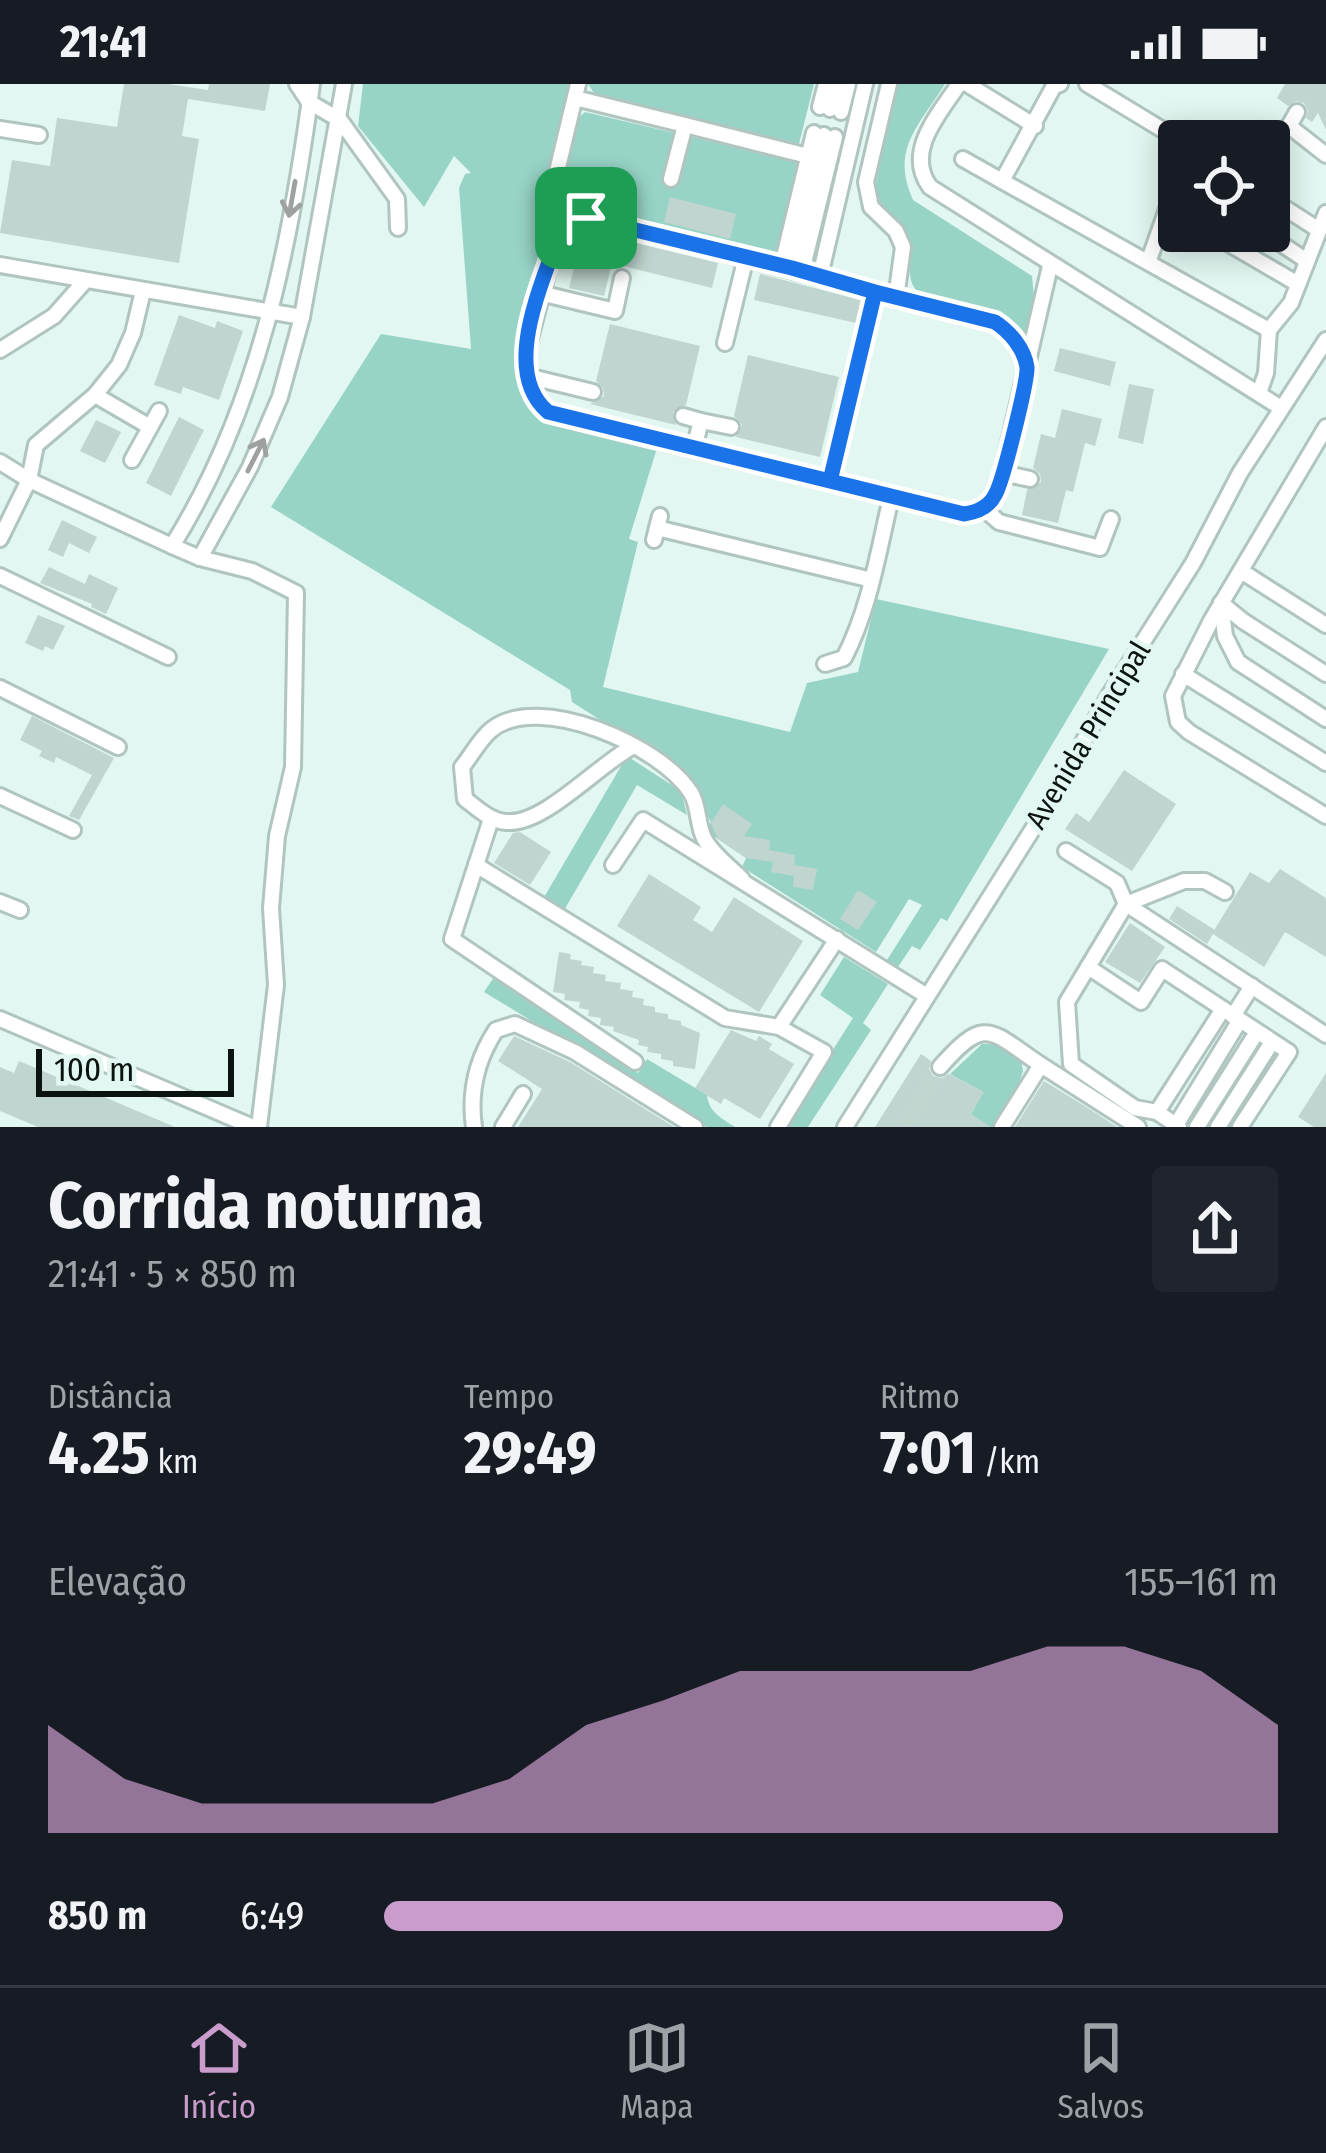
<!DOCTYPE html>
<html lang="pt">
<meta charset="utf-8">
<style>
body{margin:0;font-family:"Fira Sans Condensed",sans-serif;background:#20242c;color:#f1f3f6;height:100vh;display:flex;flex-direction:column;font-size:45px;white-space:nowrap}
*{box-sizing:border-box;margin:0}
p{font-size:39px;color:#9ea1a6}
.icon{flex:none;width:66px;height:66px;fill:none;stroke:currentColor;stroke-width:2;stroke-linecap:round;stroke-linejoin:round}
.map{position:relative;height:1043px;overflow:hidden}
.sheet{display:flex;flex-direction:column;background:#171b24;flex:1}
.sheet>*{flex:none}
.tools{position:absolute;left:1158px;top:36px;display:grid;gap:24px}
.tools a{display:grid;place-items:center;width:132px;height:132px;border-radius:12px;background:#171b24;box-shadow:0 6px 30px #0003;font-size:60px}
.scale{position:absolute;left:36px;bottom:30px;width:198px;box-sizing:border-box;padding-left:12px;border:6px solid #0b1311;border-top:0;font-size:33px;line-height:42px;white-space:nowrap;color:#0b1311;-webkit-text-stroke:9px #e2f7f1;paint-order:stroke}
.pin{position:absolute;display:grid;place-items:center;width:102px;height:102px;color:#fff;margin:-51px;border-radius:24px;box-shadow:0 6px 18px #0006}
.round{display:grid;place-items:center;flex:none;width:126px;height:126px;border-radius:12px;background:#20242c}
.summary{display:flex;align-items:center;justify-content:space-between;height:204px;padding:0 48px}
h1{font-size:66px;font-weight:700;line-height:90px}
.figures{display:grid;grid-template-columns:repeat(3,1fr);gap:18px;height:204px;padding:12px 48px}
.figures div{display:grid;align-content:center}
.figures b{font-size:60px;font-weight:700}
.figures small{font-size:33px;font-weight:400}
.figures p{font-size:33px}
.chart{height:336px;padding:24px 48px}
.chart p{display:flex;justify-content:space-between}
.chart svg{width:100%;height:216px;margin-top:12px;fill:#c99ccb;opacity:.7}
ul{padding:0 48px;list-style:none;font-size:39px}
li{display:grid;grid-template-columns:192px 144px 1fr;align-items:center;height:90px}
li i{height:30px;border-radius:15px;background:#c99ccb}
.status{display:flex;justify-content:space-between;align-items:center;height:84px;padding:0 60px;background:#171b24;direction:ltr}
.status svg{height:33px;fill:currentColor}
.dock{display:flex;justify-content:space-around;align-items:center;height:168px;border-top:3px solid #363941;background:#171b24;font-size:33px;color:#9ea1a6}
.dock a{display:grid;justify-items:center;gap:6px}
.dock .on{color:#c99ccb}
.map>svg:first-child{display:block}
.green{fill:#97d4c6}
.building{fill:#c0d5cf}
.lines{fill:none;stroke-linecap:round;stroke-linejoin:round}
.minor-tunnel{stroke:#c2d5cf;stroke-width:14;stroke-dasharray:14 7;stroke-linecap:butt}
.minor-casing{stroke:#b1c5c0;stroke-width:20}
.minor{stroke:#fff;stroke-width:14}
.oneway{stroke:#9da1a0}
.route-casing{stroke:#fff;stroke-width:24}
.route{stroke:#1a73e8;stroke-width:15}
.labels{text-anchor:middle;dominant-baseline:central;stroke-width:10;stroke-linejoin:round;paint-order:stroke}
.street-label{font-size:30px;fill:#0b1311;stroke:#e2f7f1}
</style>
<div class="status"><b>21:41</b><svg viewBox="0 0 49 12"><path d="M0 12V9h3v3zM5 12V6h3v6zM10 12V3h3v9zM15 12V0h3v12zM26 1h20v11H26zM47 4h2v5h-2z"/></svg></div>
<div class="map">
<svg width="1326" height="1043" viewBox="0 0 1326 1043">
<rect width="100%" height="100%" fill="#e2f7f1"/>
<g class="green">
<path d="M363,0H570L545,103L546,117L552,127C542,171 498,290 533,325C556,348 624,356 657,364L629,455L638,458L603,603L790,648L807,599L858,588L876,515L1109,565L947,837L941,834L920,866L912,862L898,883L887,876L922,821L909,815L876,868L742,783L746,774L706,747L711,738L684,689L572,618L570,606L271,423L381,250L471,265L459,104L465,90L471,89L454,72L424,123L358,42Z"/>
<polygon points="588,0 814,0 799,60 594,9"/>
<path d="M897,0H945C919,42 890,65 913,116L1032,192L1034,212L1026,257C997,210 941,232 917,207C903,192 915,171 908,153C901,135 881,127 874,109Z"/>
<polygon points="585,28 794,77 799,83 782,166 771,172 644,141 638,134 618,130 618,123 587,115 585,120 571,117 562,101 576,36"/>
<polygon points="627,672 681,707 687,731 637,701 563,828 543,815"/>
<polygon points="844,873 888,900 863,939 871,946 808,1043 784,1043 853,934 820,911"/>
<path d="M496,890L638,989L647,975L707,1011C709,1028 721,1034 735,1043H707L484,908Z"/>
<polygon points="982,960 993,960 1021,976 1023,987 1018,1002 993,1043 977,1043 971,1030 983,1008 950,990"/>
</g>
<g class="building">
<polygon points="124,0 168,0 208,6 209,0 270,0 265,27 188,15 182,52 199,55 179,179 0,149 12,76 50,82 57,34 117,43"/>
<polygon points="1285,0 1326,0 1326,46 1318,29 1312,38 1306,34 1308,27 1304,19 1296,17 1288,22 1277,14"/>
<polygon points="670,113 736,130 730,155 664,138"/>
<polygon points="620,155 718,179 712,204 615,180"/>
<polygon points="577,171 612,179 604,212 569,204"/>
<polygon points="760,190 861,216 856,239 754,216"/>
<polygon points="179,231 215,244 217,237 243,247 219,316 183,303 181,310 154,301"/>
<polygon points="610,240 700,262 686,321 673,328 676,341 590,320 604,312 603,304 596,297"/>
<polygon points="1060,264 1116,278 1110,302 1054,287"/>
<polygon points="748,271 839,293 820,373 736,353 742,341 734,332"/>
<polygon points="1129,300 1154,305 1143,360 1118,354"/>
<polygon points="1062,325 1102,335 1095,362 1085,359 1073,408 1066,406 1058,439 1022,431 1027,406 1041,398 1040,390 1033,384 1041,350 1055,354"/>
<polygon points="179,333 204,346 171,412 146,399"/>
<polygon points="96,336 121,348 105,379 80,367"/>
<polygon points="62,436 97,453 89,469 69,459 63,473 48,466"/>
<polygon points="49,483 85,500 89,490 118,504 106,530 91,523 92,520 40,499"/>
<polygon points="38,531 65,542 53,566 45,562 43,567 25,559"/>
<polygon points="32,632 114,674 79,736 69,732 92,691 56,673 54,679 39,672 42,667 20,656"/>
<polygon points="1124,686 1176,720 1132,787 1065,745 1076,729 1089,738"/>
<polygon points="723,720 752,740 744,752 770,756 769,766 795,771 794,781 817,785 813,806 793,803 794,792 771,788 773,778 746,774 718,755 711,739"/>
<polygon points="520,748 551,768 530,801 494,779 513,749"/>
<polygon points="1280,785 1326,814 1326,873 1285,848 1264,883 1213,850 1207,860 1169,835 1177,822 1215,846 1213,848 1250,788 1269,799"/>
<polygon points="649,790 701,823 693,836 712,848 734,813 803,857 759,928 617,842"/>
<polygon points="858,806 877,818 858,846 840,835"/>
<polygon points="1130,839 1165,863 1140,899 1105,878"/>
<polygon points="559,868 571,870 570,875 582,877 581,881 594,883 593,889 606,891 605,897 621,899 620,905 633,907 632,913 644,915 643,921 655,923 655,928 668,930 668,935 681,937 681,941 700,949 695,985 673,982 673,977 661,975 661,970 647,968 648,963 638,961 639,956 613,947 614,943 600,941 601,934 588,932 589,926 579,924 580,918 564,916 565,910 553,908"/>
<polygon points="731,946 756,957 759,952 772,960 769,965 794,980 760,1035 724,1014 721,1020 695,1004"/>
<polygon points="514,952 570,978 674,1043 518,1043 542,1005 498,977"/>
<polygon points="921,970 931,977 929,985 933,992 942,994 949,990 984,1008 971,1030 991,1043 875,1043"/>
<polygon points="19,977 175,1043 38,1043 0,1027 0,983 14,989"/>
<polygon points="1326,989 1326,1043 1314,1043 1298,1033"/>
<polygon points="1044,997 1088,1024 1117,1043 1015,1043"/>
</g>
<g class="lines">
<polyline class="minor-tunnel" points="904,1043 940,983"/>
<g class="minor-casing">
<g id="minor">
<polyline points="297,0 309,18 340,36 397,115 398,144"/>
<polyline points="578,0 553,104 564,127 585,134"/>
<polyline points="889,0 866,98 871,123 896,147 903,163 896,214"/>
<path d="M959,0C939,30 904,68 930,103L1281,324"/>
<polyline points="967,0 1035,42"/>
<polyline points="1087,0 1181,57"/>
<polyline points="575,14 685,41"/>
<polyline points="820,23 826,0"/>
<polyline points="830,25 836,0"/>
<polyline points="841,28 848,0"/>
<polyline points="1297,28 1289,42 1326,71"/>
<polyline points="0,45 39,51"/>
<polyline points="963,75 1002,97 1054,2 1060,0"/>
<polyline points="671,95 685,41 808,72"/>
<polyline points="1002,97 1269,246 1266,289 1259,309"/>
<polyline points="1269,114 1319,146"/>
<polyline points="1207,147 1298,200"/>
<polyline points="1262,147 1307,177"/>
<polyline points="1149,176 1172,111 1179,106"/>
<polyline points="0,181 302,233"/>
<polyline points="782,181 814,49"/>
<polyline points="792,184 824,51"/>
<polyline points="802,187 835,53"/>
<polyline points="820,192 865,0"/>
<polyline points="540,209 615,227 622,194"/>
<polyline points="1269,246 1291,219 1326,129"/>
<polyline points="725,259 746,173"/>
<polyline points="0,266 54,232 85,197"/>
<polyline points="1027,284 1018,260 995,238 585,134 562,149 554,164 525,273 536,318 562,334 965,431 986,422 999,402 1050,182"/>
<polyline points="527,292 593,308"/>
<polyline points="95,311 150,343"/>
<polyline points="683,332 701,337 694,364"/>
<polyline points="701,337 731,343"/>
<polyline points="1326,343 1212,535 1173,612 1178,638 1189,648 1326,732"/>
<polyline points="132,376 159,327"/>
<polyline points="0,378 29,396 172,462 200,474 252,487 296,509 293,683 277,752 271,824 276,901 259,1043"/>
<polyline points="1002,389 1030,395"/>
<polyline points="829,397 875,208"/>
<polyline points="983,424 999,438 1100,464 1111,435"/>
<polyline points="657,444 872,496"/>
<polyline points="0,455 29,396 36,361 95,311 119,281 133,249 143,207"/>
<polyline points="654,456 660,432"/>
<path d="M172,462C259,323 291,160 312,0"/>
<polyline points="200,474 250,383 280,313 302,233 344,0"/>
<polyline points="1241,487 1326,541"/>
<polyline points="0,492 168,573"/>
<polyline points="1221,519 1225,552 1238,578 1326,635"/>
<polyline points="1221,519 1243,537 1326,590"/>
<path d="M825,580L844,574C870,524 878,468 891,414"/>
<polyline points="1183,590 1326,679"/>
<polyline points="0,604 118,663"/>
<path d="M632,663C598,681 544,741 507,738C490,737 478,725 465,715L462,683C471,672 480,655 491,646C538,607 662,662 691,709C699,721 697,740 704,754C711,769 730,783 742,795"/>
<polyline points="0,712 73,746"/>
<polyline points="491,735 452,855 635,978"/>
<polyline points="1066,767 1117,799 1126,820 1326,951"/>
<polyline points="476,781 725,934 779,943 837,855"/>
<polyline points="613,781 643,736 927,912"/>
<polyline points="0,818 20,826"/>
<polyline points="1088,883 1141,918 1162,885 1289,968 1240,1043"/>
<polyline points="1233,932 1252,902"/>
<polyline points="0,935 253,1043"/>
<path d="M940,983C986,931 989,946 1041,981"/>
<polyline points="1157,1028 1223,925"/>
<polyline points="1176,1041 1240,936"/>
<path d="M474,1043C469,1008 477,975 496,946L515,940L575,968L695,1043"/>
<polyline points="503,1043 523,1010"/>
<polyline points="778,1043 824,968 779,943"/>
<polyline points="845,1043 1046,724 1110,610 1193,479 1240,389 1326,256"/>
<polyline points="1002,1043 1041,981 1138,1043"/>
<polyline points="1179,1043 1157,1028 1135,1024 1071,980 1067,918 1126,820 1184,797 1205,797 1225,808"/>
<polyline points="1197,1043 1257,948"/>
<polyline points="1218,1043 1272,958"/>
</g>
</g>
<use href="#minor" class="minor"/>
</g>
<defs><path id="oneway-shaft" d="M-6 0H5M1.5-3L5.5 0L1.5 3" fill="none" stroke-width="1.6" stroke-linecap="round" stroke-linejoin="round" transform="scale(3)"/></defs>
<g class="oneway">
<use href="#oneway-shaft" transform="translate(292 115) rotate(100)"/>
<use href="#oneway-shaft" transform="translate(256 371) rotate(-63)"/>
</g>
<g class="lines">
<g class="route-casing">
<path id="route" d="M586,134L792,184L875,208L830,397L964,430C977,428 989,423 995,411C1003,398 1028,296 1027,283C1024,264 1010,248 995,238L875,208L830,397L548,328C503,290 538,210 554,164L562,149L586,134"/>
</g>
<use href="#route" class="route"/>
</g>
<g class="labels">
<g class="street-label">
<text transform="translate(1088 651) rotate(-59)">Avenida Principal</text>
</g>
</g>
</svg>
<div class="tools">
<a><svg class="icon" aria-label="locate" viewBox="0 0 24 24"><circle cx="12" cy="12" r="6"/><path d="M12 2v4M12 18v4M2 12h4M18 12h4"/></svg></a>
</div>
<div class="scale">100 m</div>
<div class="pin" style="left:586px;top:134px;background:#1e9e55"><svg class="icon" aria-label="arrive" viewBox="0 0 24 24"><path d="M6 21V4h12l-3 4 3 4H6"/></svg></div>
</div>
<section class="sheet">
<div class="summary"><div><h1>Corrida noturna</h1><p>21:41 · 5 × 850 m</p></div><a class="round"><svg class="icon" aria-label="share" viewBox="0 0 24 24"><path d="M12 15V3M7 8l5-5 5 5M5 13v7h14v-7"/></svg></a></div>
<div class="figures">
<div><p>Distância</p><b>4.25<small> km</small></b></div>
<div><p>Tempo</p><b>29:49</b></div>
<div><p>Ritmo</p><b>7:01<small> /km</small></b></div>
</div>
<div class="chart"><p><span>Elevação</span>155–161 m</p>
<svg viewBox="0 0 160 44" preserveAspectRatio="none"><path d="M0 44V22L10 33L20 38L30 38L40 38L50 38L60 33L70 22L80 17L90 11L100 11L110 11L120 11L130 6L140 6L150 11L160 22V44z"/></svg>
</div>
<ul>
<li><b>850 m</b>6:49<i style="width:76%"></i></li>
</ul>
</section>
<nav class="dock">
<a class="on"><svg class="icon" aria-label="home" viewBox="0 0 24 24"><path d="M3 11l9-7 9 7M6 9v11h12V9"/></svg>Início</a>
<a><svg class="icon" aria-label="map" viewBox="0 0 24 24"><path d="M3 6l6-2 6 2 6-2v14l-6 2-6-2-6 2zM9 4v14M15 6v14"/></svg>Mapa</a>
<a><svg class="icon" aria-label="saved" viewBox="0 0 24 24"><path d="M7 4h10v16l-5-4-5 4z"/></svg>Salvos</a>
</nav>
